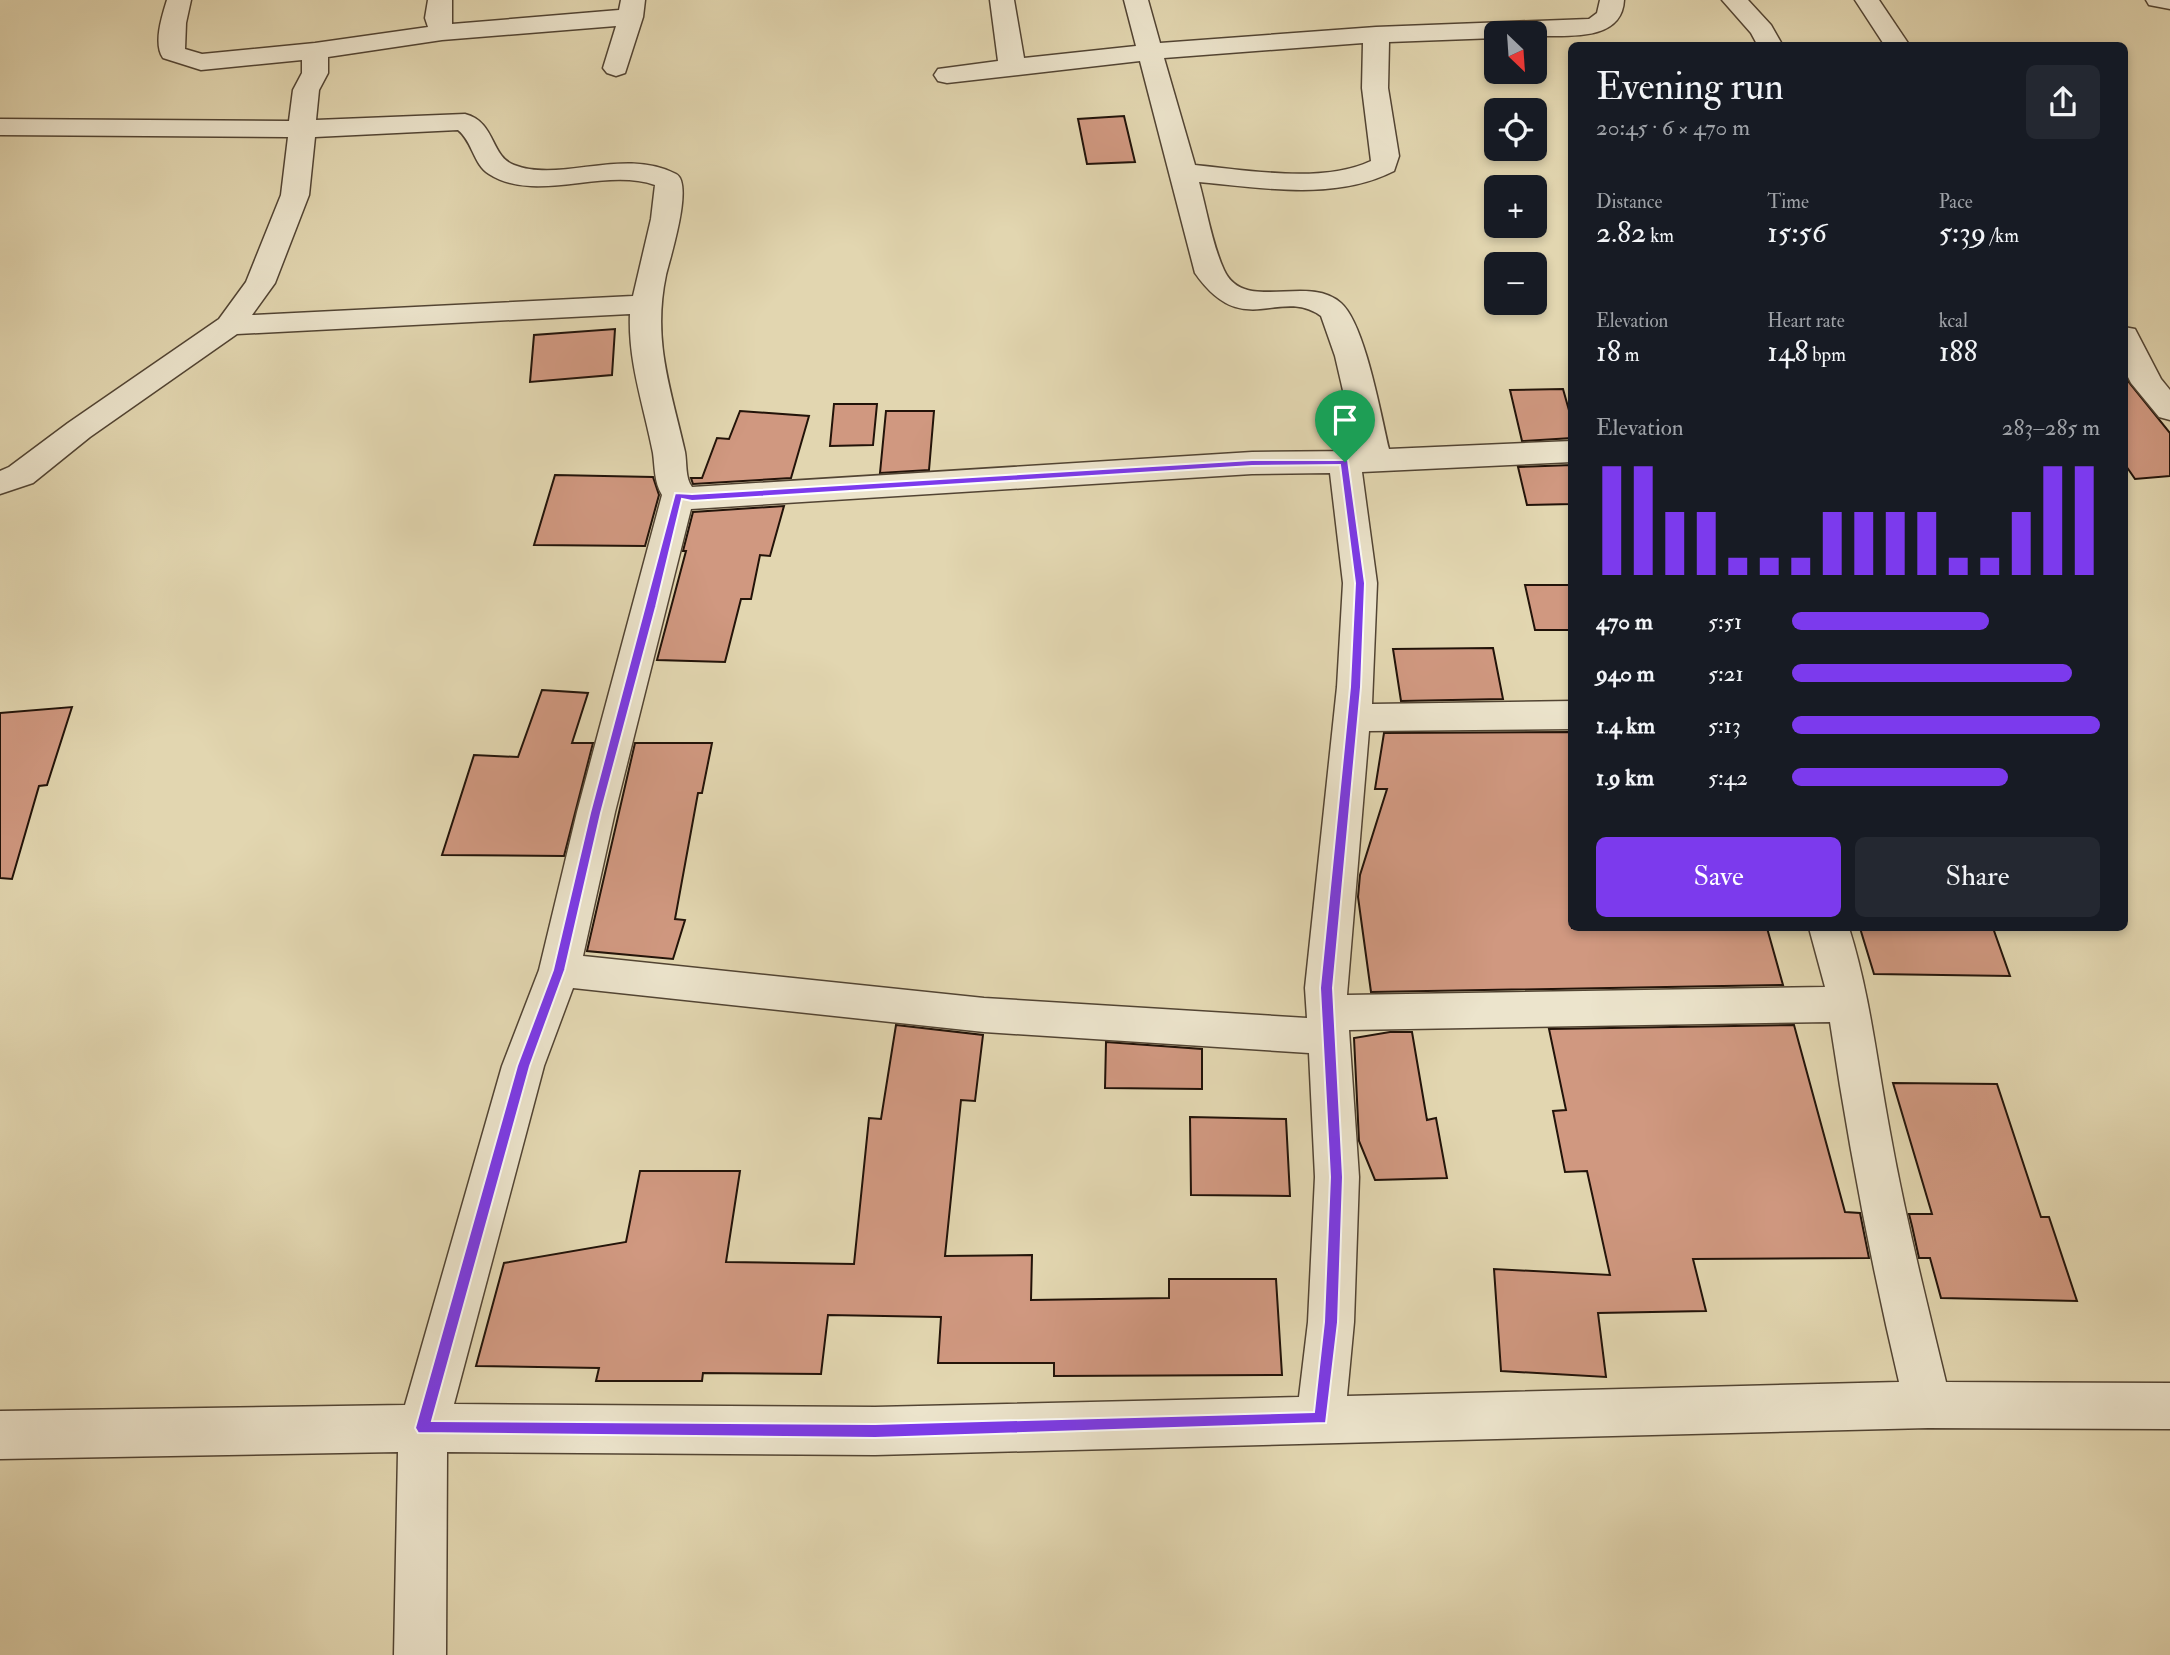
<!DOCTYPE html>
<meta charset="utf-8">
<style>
body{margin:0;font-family:"IM FELL Double Pica",serif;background:#242831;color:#f1f3f6;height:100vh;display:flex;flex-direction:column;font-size:26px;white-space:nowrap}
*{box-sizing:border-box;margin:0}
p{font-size:23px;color:#9ea1a6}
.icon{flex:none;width:38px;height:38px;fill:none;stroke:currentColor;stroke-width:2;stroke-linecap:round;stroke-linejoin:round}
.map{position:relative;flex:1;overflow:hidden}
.panel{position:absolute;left:1568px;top:42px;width:560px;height:889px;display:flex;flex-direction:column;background:#171b24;border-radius:10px;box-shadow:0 4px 10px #0003}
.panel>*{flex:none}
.needle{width:46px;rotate:155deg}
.fabs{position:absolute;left:1484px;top:21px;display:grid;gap:14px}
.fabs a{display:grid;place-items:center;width:63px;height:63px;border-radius:10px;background:#171b24;box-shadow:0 4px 10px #0003;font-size:35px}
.pin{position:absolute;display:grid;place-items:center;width:60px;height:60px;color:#fff;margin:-72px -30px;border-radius:50% 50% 50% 0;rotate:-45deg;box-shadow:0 0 7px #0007}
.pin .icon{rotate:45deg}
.round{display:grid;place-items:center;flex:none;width:74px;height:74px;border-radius:10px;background:#242831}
.headline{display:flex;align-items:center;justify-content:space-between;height:119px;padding:0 28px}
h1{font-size:38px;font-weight:600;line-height:52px}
.stats{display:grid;grid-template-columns:repeat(3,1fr);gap:10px;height:119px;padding:7px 28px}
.stats div{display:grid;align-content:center}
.stats b{font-size:30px;font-weight:600}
.stats small{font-size:19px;font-weight:400}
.stats p{font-size:19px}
.chart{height:196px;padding:14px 28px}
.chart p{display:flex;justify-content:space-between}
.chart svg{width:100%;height:126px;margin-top:7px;stroke:#7c3aed;stroke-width:6}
.button{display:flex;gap:14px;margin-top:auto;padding:14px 28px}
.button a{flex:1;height:80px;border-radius:10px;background:#7c3aed;color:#fff;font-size:28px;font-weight:600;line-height:80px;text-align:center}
.button a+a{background:#242831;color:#f1f3f6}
ul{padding:0 28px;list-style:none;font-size:23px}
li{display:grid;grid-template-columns:112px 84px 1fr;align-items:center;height:52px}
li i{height:18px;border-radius:9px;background:#7c3aed}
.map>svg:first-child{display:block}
.building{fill:#d09880;stroke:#221309;stroke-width:2}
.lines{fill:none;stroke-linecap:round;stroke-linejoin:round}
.street-casing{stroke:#524433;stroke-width:3}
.street{fill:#ece4cc;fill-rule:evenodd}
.route{fill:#7c3aed;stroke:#fff;stroke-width:2;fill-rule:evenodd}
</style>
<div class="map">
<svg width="2170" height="1655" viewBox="0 0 2170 1655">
<rect width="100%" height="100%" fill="#e2d6b0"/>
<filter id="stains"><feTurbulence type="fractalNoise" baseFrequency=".00286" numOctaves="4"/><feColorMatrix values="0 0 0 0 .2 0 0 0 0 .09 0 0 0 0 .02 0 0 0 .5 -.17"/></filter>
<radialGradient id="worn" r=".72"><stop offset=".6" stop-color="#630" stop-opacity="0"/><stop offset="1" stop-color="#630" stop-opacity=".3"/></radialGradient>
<g class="building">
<polygon points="1124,116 1135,162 1087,164 1078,119"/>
<polygon points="615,329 612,375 530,382 534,335"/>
<polygon points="2124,376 2170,433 2170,476 2135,479 2124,463"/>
<polygon points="1563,389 1572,421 1572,438 1522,441 1510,390"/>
<polygon points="834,404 877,404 873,445 830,446"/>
<polygon points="740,411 809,416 791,478 693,484 691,478 702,478 717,438 729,439"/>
<polygon points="886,411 934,411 929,470 880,473"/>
<polygon points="1572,465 1572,504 1527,505 1518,467"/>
<polygon points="555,475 653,477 659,495 645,546 534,545"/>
<polygon points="784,506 770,556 760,555 751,599 741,599 725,662 657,660 686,551 683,551 693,512"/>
<polygon points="1525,585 1572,585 1572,630 1535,630"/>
<polygon points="1493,648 1503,699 1401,701 1393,649"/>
<polygon points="542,690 588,693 572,743 593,743 564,856 442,855 474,755 518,757"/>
<polygon points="72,707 47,785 39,786 12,879 0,878 0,713"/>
<polygon points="1572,732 1572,928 1767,928 1783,985 1371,992 1358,897 1360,875 1387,789 1375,789 1384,733"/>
<polygon points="635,743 712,743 702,793 698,793 675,919 685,920 673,959 587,951"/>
<polygon points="1860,928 1993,928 2010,976 1874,974"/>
<polygon points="896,1025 983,1035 975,1101 961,1100 945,1256 1032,1255 1031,1300 1169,1298 1169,1279 1276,1279 1282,1375 1054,1376 1054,1363 938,1363 941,1317 828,1315 821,1374 703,1373 702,1381 596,1381 599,1368 476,1366 504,1263 626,1242 640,1171 740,1171 726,1262 854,1264 869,1118 881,1119"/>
<polygon points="1794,1025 1845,1212 1860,1213 1869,1258 1693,1259 1706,1311 1598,1313 1606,1377 1501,1371 1494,1269 1610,1275 1587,1171 1565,1172 1553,1111 1566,1110 1549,1029"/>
<polygon points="1390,1032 1412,1032 1427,1120 1436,1118 1447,1178 1375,1180 1359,1141 1354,1038"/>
<polygon points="1106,1042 1202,1049 1202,1089 1105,1088"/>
<polygon points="1893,1083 1997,1084 2041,1217 2049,1217 2077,1301 1941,1298 1930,1258 1919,1258 1912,1226 1909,1214 1932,1214"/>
<polygon points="1190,1117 1286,1119 1290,1196 1191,1195"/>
</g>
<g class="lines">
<g class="street-casing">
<g id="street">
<path d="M167,0H191L186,23L185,49L202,54L315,43L428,27L425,18L428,0H452V24L619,10L621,0H645L643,17L625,73L616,76L607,73L603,68L616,26L442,40L328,57V73L319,90L316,120L465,114C496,122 490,156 514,165C560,183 624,147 676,174C694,183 670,258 666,275C652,341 671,389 685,452C687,463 685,478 692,487L1252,452L1357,451L1335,356L1321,316C1279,286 1243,342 1195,273L1140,61L947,83L938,81L934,75L938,69L998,61L990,0H1014L1024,58L1136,46L1124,0H1148L1160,43L1376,27L1589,19L1597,13L1600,0H1624C1622,43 1565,35 1535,36V33H1496V38L1389,42L1388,88L1399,156L1394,171C1335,201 1263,188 1199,182C1207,211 1212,244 1224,270C1244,314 1308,273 1341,303C1365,324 1381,416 1389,449L1572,441V462L1362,472L1377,583L1372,704L1572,701V729L1369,731L1347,995L1825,987L1809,928H1849C1870,994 1877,1063 1890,1132C1905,1216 1926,1299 1946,1382L2170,1383V1429L1928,1428L875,1455L447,1452L446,1655H394L398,1452L0,1459V1411L405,1405L502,1066L539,970L577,812L662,495C654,482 655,467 653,453C644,406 628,363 630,314L237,334L90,437L33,483L0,494V471L9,467L68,423L219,319L246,282L281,195L288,137L0,135V119L289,121L293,90L302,73V60L201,70L163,58C153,44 162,16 167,0ZM1363,43L1362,88L1371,161C1323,184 1246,170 1195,165L1164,58ZM458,130C473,142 473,164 489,174C536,204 604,167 655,185L651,219L633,296L252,315L275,283L309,195L315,137ZM1330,473L1343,583L1337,687L1305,988L1307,1018L984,998L583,956L615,812L691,509L1252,474ZM573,988L984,1032L1309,1053L1315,1177L1308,1322L1299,1397L875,1407L454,1404L544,1066ZM1830,1022C1848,1143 1871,1263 1899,1382L1347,1396L1354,1322L1359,1177L1349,1030Z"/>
<polygon points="1722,0 1748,0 1771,25 1783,46 1758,46 1751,33"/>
<polygon points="1855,0 1879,0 1910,46 1885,46"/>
<polygon points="2146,0 2170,0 2170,9 2149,5"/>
<polygon points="2124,327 2135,329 2161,379 2170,390 2170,420 2159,417 2131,383 2124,369"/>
</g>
</g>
<use href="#street" class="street"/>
</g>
<path class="route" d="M1252,460H1348L1365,583L1361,687L1333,988L1343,1177L1338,1322L1326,1423L875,1438L418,1433L415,1428L517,1066L553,970L590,813L675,493L692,494ZM1340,465L1355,583L1350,687L1320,988L1330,1177L1324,1322L1314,1412L875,1424L432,1421L530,1066L565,970L601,813L656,607L682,499L692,501L1252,466Z"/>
<rect width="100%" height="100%" filter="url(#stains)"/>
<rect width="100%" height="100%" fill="url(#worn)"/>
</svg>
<div class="fabs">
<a><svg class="needle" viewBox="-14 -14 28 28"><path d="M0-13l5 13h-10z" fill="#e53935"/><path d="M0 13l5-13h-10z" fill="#9ea1a6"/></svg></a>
<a><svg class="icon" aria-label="locate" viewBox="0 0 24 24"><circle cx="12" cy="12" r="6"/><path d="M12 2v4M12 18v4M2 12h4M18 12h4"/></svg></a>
<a>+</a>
<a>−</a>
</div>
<div class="pin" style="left:1345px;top:462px;background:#1e9e55"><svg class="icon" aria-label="arrive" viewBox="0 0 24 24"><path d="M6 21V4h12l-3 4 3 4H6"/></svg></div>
<section class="panel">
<div class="headline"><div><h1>Evening run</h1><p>20:45 · 6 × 470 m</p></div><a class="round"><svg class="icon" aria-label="share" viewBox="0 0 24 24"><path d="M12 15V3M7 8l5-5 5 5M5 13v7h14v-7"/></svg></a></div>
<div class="stats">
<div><p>Distance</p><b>2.82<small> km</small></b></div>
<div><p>Time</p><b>15:56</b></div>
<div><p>Pace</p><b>5:39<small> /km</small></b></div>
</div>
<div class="stats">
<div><p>Elevation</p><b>18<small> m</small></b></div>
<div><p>Heart rate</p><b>148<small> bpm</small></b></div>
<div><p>kcal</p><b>188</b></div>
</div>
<div class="chart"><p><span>Elevation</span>283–285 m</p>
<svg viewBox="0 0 160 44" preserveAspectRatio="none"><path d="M5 44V6M15 44V6M25 44V22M35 44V22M45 44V38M55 44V38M65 44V38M75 44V22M85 44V22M95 44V22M105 44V22M115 44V38M125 44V38M135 44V22M145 44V6M155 44V6"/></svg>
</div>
<ul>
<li><b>470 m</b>5:51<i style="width:64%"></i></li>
<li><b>940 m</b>5:21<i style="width:91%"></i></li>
<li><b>1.4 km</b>5:13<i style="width:100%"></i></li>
<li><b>1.9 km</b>5:42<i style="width:70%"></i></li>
</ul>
<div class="button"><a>Save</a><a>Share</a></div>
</section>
</div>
